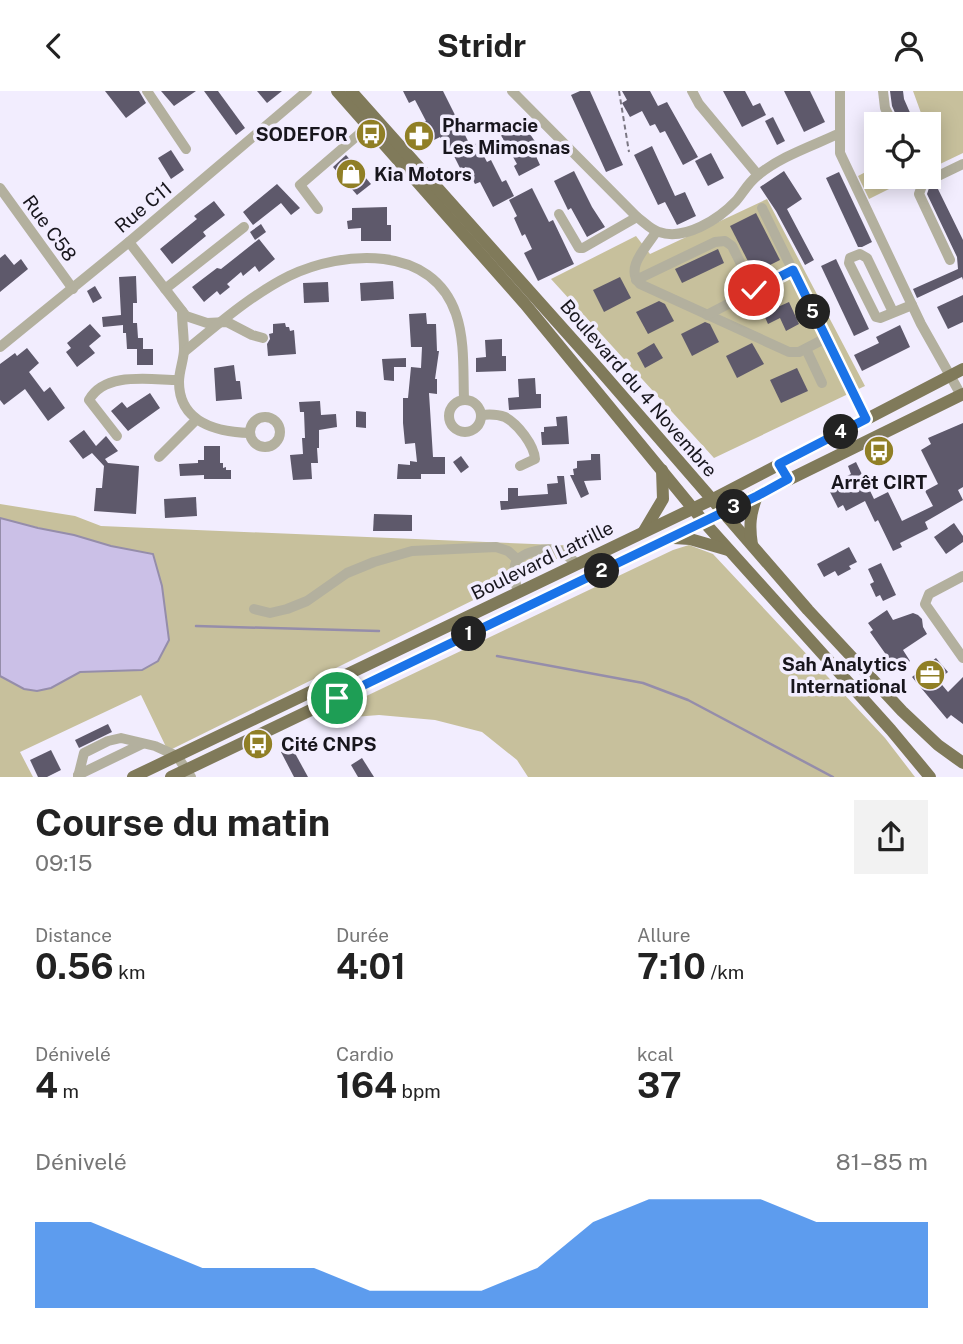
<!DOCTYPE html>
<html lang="fr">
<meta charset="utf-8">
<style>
body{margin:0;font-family:"Public Sans",sans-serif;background:#f2f2f2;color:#222;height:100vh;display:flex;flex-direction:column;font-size:26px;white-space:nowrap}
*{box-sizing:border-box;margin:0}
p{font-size:23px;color:#767676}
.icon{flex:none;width:38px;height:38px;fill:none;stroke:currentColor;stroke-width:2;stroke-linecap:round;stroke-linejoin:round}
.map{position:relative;height:686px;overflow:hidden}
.sheet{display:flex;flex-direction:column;background:#fff;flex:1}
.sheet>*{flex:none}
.buttons{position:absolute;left:864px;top:21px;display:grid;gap:14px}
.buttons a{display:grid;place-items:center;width:77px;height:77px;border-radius:0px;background:#fff;box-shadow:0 4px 18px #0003;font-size:35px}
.pin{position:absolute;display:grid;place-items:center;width:60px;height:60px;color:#fff;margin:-30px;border:4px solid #fff;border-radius:50%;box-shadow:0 2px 7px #0007}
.km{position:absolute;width:35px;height:35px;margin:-18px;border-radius:50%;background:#222;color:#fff;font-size:19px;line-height:35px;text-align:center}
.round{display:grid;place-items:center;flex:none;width:74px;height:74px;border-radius:0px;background:#f2f2f2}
.overview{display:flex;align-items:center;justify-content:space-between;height:119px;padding:0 35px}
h1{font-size:38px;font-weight:700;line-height:52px}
.metrics{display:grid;grid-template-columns:repeat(3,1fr);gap:10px;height:119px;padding:7px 35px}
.metrics div{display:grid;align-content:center}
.metrics b{font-size:35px;font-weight:700}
.metrics small{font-size:19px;font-weight:400}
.metrics p{font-size:19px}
.chart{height:196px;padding:14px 35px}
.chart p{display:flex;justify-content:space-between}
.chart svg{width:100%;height:126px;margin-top:7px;fill:#1a73e8;opacity:.7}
header{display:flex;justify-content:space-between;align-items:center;height:91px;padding:0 35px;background:#fff;font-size:32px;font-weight:700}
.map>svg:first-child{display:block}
.green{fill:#c7c09c}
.water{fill:#cbc0e7;stroke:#958daa;stroke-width:2}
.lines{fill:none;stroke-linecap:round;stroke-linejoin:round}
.stream{stroke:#958daa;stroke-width:2.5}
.building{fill:#5e596b}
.path{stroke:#7b7783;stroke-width:2;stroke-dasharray:5 3.5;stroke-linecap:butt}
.minor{stroke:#b3b09e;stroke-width:10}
.major{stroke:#807a5a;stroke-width:12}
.route-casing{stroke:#fff;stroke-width:14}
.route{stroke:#1a73e8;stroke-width:9}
.labels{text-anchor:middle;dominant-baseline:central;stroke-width:7;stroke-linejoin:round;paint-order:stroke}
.poi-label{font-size:19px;font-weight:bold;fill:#18161d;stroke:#f2edfe;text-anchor:start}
.street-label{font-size:19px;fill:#18161d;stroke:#f2edfe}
</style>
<header><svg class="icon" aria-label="back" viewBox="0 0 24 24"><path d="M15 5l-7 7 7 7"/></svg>Stridr<svg class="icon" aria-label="person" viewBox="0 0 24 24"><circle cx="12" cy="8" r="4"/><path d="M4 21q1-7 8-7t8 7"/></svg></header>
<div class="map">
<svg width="963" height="686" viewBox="0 0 963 686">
<rect width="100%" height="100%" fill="#f2edfe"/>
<g class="green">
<polygon points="913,0 963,0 963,62 940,73 929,45 929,33 925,33"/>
<polygon points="877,75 877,86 913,86 869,108 858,85"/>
<polygon points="767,108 865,295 714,367 551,188 636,145 650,163"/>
<path d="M0,413L75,425L101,435L583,455L168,660L141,604L20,661L33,686H0V585L24,598L51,597L80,581H110L111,455C74,444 37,437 0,427Z"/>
<polygon points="689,454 713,463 885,647 915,686 528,686 517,669 482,641 435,629 379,624 316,629 673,459"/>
</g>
<polygon class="water" points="0,427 38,437 74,444 111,455 153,463 162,495 169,549 158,570 142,579 80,581 51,597 37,600 24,598 0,585"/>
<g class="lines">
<g class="stream">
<polyline points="196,535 379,540"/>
<polyline points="497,565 643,592 688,609 833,686"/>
</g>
</g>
<g class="building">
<polygon points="105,0 139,0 146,12 126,27"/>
<polygon points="161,0 196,0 174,15"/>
<polygon points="204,0 218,0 245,37 236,44"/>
<polygon points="257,0 282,0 267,12"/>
<polygon points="403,0 443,0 471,56 477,52 487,71 491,69 502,91 506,89 514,105 493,116 480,91 475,93 466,76 461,79 451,59 448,61 440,46 420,56 410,39 426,30 415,9 409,12"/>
<polygon points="580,0 590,0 623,74 606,81 571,4"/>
<polygon points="622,0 650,0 658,15 667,11 698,66 683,74 665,40 660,42 655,33 650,35 642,20 630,26 622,12 627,9"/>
<polygon points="723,0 745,0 753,15 760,12 766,24 742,36"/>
<polygon points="784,0 810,0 825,31 804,41"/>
<polygon points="890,0 903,0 904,8 915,33 900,33 892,15"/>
<polygon points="773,26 785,50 777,54 765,30"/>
<polygon points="520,28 540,58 534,61 540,74 519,85 514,75 517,73 498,39"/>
<polygon points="652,55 675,105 685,101 696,125 677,134 665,111 658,114 634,64"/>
<polygon points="171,59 184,79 171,88 158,67"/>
<polygon points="711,62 724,87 708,95 695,70"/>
<polygon points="346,64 371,93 357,104 333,76"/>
<polygon points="574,80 592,116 605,136 587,146 571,117 568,119 554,90"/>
<polygon points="784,80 802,108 787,118 814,169 805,174 776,120 760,96"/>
<polygon points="839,81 872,151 862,156 858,156 826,87"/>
<polygon points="277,93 300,117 291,124 281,112 253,134 243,121"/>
<polygon points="936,94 963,149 963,189 962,186 917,207 913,198 958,178 957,166 927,103 929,97"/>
<polygon points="532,97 549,131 553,129 574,173 538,190 524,162 532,158 525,143 522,145 514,127 517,125 509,109"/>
<polygon points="214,110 225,124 203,141 206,145 172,173 160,158 197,128 194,125"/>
<polygon points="387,116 387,134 391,134 391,150 361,150 361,137 348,138 347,130 352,129 352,117"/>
<polygon points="756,122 780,169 754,182 730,135"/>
<polygon points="261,133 266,141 255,149 250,141"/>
<polygon points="259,148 275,168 259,181 255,175 243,185 241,181 227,193 230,196 220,204 217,200 204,211 192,196 217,177 221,178"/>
<polygon points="718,158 724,172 682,192 675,178"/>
<polygon points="5,163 14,174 21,168 28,178 0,201 0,167"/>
<polygon points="836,168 869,238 854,245 821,175"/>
<polygon points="136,185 137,212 133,212 133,232 137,232 138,247 143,247 143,258 127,258 126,242 123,242 123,234 103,236 102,226 121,224 119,186"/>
<polygon points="620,186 631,207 604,221 593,199"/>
<polygon points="393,190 394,208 361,210 360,192"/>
<polygon points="328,191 329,211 304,212 303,192"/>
<polygon points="95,195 102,207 93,212 87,200"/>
<polygon points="773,200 780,215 789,211 799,233 786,240 780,227 768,233 763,222 756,225 750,211"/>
<polygon points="963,204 963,231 948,238 937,216"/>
<polygon points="659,210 665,213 674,230 648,243 636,221"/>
<polygon points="426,222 427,233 436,233 437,260 439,260 435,288 437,288 437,303 429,302 433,366 445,366 445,383 421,383 421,388 397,388 398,373 410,374 410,370 417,371 415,352 405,353 403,332 403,307 408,307 411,276 421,277 422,256 411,256 409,223"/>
<polygon points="705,231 710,233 719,251 692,265 681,243"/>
<polygon points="285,232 286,236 289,236 290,240 294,239 296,263 268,265 267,253 270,248 269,243 273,242 273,233"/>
<polygon points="90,233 101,245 89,255 95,262 77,276 66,261 71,257 67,252"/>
<polygon points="900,234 910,256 862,280 854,264 879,252 876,246"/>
<polygon points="502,248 502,265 506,265 506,280 476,281 476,267 486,266 485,249"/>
<polygon points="654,252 663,267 645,277 637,262"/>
<polygon points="752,252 764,273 737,287 726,265"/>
<polygon points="27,257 39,272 29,281 44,301 50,296 65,317 48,330 25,298 4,314 0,309 0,273 15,262 17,265"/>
<rect x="137" y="258" width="16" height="16"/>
<polygon points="406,267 406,276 394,276 394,290 384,289 382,268"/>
<polygon points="234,274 236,290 240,290 242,308 216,310 214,277"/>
<polygon points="797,277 808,300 781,312 770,289"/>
<polygon points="535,287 536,303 541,303 541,317 509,319 508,307 519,306 518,288"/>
<polygon points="150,302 160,317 128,340 111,320 122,311 127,317"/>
<polygon points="320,310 321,324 336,323 337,336 319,339 319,357 317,357 318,372 311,372 312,388 293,389 290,364 303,363 302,347 305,347 304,321 300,321 299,311"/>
<polygon points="356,320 366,321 366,337 356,336"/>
<polygon points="567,325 569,353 542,354 541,341 544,341 544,336 557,335 556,326"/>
<polygon points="963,332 963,396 958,399 963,409 925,431 928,438 900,452 902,456 893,460 878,429 875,431 865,410 846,420 843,414 838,417 830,401 839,396 836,391 851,383 848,375 856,371 874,408 888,401 902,430 933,415 925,400 938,393 921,359 931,353 928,347"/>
<polygon points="84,339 96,355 106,345 118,360 105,368 108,372 139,375 136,423 94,420 96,397 102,397 104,375 92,362 83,368 69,350"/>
<polygon points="204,355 220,355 220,372 223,372 223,377 226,376 226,379 231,379 231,388 204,388 204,384 180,385 179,373 198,372 198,369 204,369"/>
<polygon points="591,363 600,363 601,389 584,390 589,403 581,407 570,384 574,384 573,378 577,377 577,370 591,369"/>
<polygon points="461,365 469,376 461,382 453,371"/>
<polygon points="557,385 564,385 567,413 501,419 500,410 508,410 508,397 518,397 518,405 548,403 547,393 558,392"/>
<polygon points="196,406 197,425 165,427 164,408"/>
<polygon points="374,423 412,424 412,440 373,440"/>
<polygon points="954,432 963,445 963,451 946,463 934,446"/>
<polygon points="849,456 857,471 849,475 851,478 838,485 835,480 824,486 817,473"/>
<polygon points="881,472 896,504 883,510 880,504 876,506 870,493 874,491 868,478"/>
<polygon points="887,519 893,529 913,522 918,524 922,528 923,536 927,543 903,559 910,570 897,579 870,541 873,539 868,532"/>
<polygon points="936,567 948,581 938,589 948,601 963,586 963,633 951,624 947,628 912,586"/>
<polygon points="108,633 112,641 79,657 75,649"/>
<polygon points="291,655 308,686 294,686 281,661"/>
<polygon points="51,659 61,679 47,686 38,686 30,669"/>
<polygon points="362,667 374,686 358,686 351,674"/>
</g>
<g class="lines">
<polyline class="path" points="619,0 629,61"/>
<g class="minor">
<polyline points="147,0 186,58"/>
<path d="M512,0L637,126C644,131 651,139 659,141C685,150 719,128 736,110C743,102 748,92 757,85C779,66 812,55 838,43"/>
<polyline points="692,0 699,13 758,84"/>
<polyline points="840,0 840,62 921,233 961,304"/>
<polyline points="883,0 885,17 893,33"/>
<polyline points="924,86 938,85 963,73"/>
<polyline points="925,86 919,103 950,169"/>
<polyline points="0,97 73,198"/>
<polyline points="762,117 866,328"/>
<polyline points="318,118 300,94 372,32"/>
<polyline points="559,123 579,157 583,157 637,126"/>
<path d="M656,141C647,156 624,177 640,193L789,261H799L826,247"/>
<polyline points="129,151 186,225 207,232 227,231 252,244 263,247"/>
<polyline points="636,189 715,151 725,150 732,155 754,199"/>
<polyline points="165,198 244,136"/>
<path d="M182,220C182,232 184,246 184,258C184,269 179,279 179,291C179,331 216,341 250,342"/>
<polyline points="893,221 867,167 860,163 850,167 849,172 876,226 880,227 912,214"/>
<polyline points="707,224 793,179"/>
<polyline points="0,256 129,151 307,0"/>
<polyline points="806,258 822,292"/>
<path d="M184,261C217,234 251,204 289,185C343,159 432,153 456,223C465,249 463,281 464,308"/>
<circle cx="465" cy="325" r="16"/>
<path d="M481,324C489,323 497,323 505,326C518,333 534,354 535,368L520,375"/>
<circle cx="265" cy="341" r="15"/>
<path d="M117,345L89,309C105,280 151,289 179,289"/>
<polyline points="159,366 196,329"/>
<polyline points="963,485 929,503 925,513 963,567"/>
<path d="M518,502C516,494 513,483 515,474C519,460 548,456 560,460C566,463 572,469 578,473"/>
<polyline points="254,518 270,522 287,518 307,510 347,482 374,471 412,460 496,456 508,460 518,469"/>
<polyline points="78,684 142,653"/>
<polyline points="78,686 84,662 108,650 121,647 155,655 177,665 191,686"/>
</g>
<g class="major">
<polyline points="337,0 525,213 704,431 891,639 930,686"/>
<polyline points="351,0 599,278 808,519 902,620 938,654 963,672"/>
<polyline points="644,440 663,408 662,379"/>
<polyline points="674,447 690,448 728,459"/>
<path d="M752,454C749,435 750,423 757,405"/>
<polyline points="133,686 711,409 963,278"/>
<polyline points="171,686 670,447 963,303"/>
</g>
</g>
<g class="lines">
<g class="route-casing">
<polyline id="route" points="337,607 757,405 788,388 779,373 866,328 793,179 754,199"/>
</g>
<use href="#route" class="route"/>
</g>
<defs>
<g id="bus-disc" transform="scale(1.575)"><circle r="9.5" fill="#907f26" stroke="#f2edfe"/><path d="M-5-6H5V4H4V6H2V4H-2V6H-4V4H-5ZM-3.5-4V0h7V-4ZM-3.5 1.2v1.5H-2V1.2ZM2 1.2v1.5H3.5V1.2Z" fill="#fff"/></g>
<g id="pharmacy-disc" transform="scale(1.575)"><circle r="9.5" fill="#907f26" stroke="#f2edfe"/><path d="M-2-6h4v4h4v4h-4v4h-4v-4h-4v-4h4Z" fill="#fff"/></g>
<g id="shop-disc" transform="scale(1.575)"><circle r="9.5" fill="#907f26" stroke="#f2edfe"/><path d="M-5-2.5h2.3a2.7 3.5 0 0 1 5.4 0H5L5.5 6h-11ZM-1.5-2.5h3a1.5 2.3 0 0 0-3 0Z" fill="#fff"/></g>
<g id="office-disc" transform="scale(1.575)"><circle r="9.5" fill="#907f26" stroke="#f2edfe"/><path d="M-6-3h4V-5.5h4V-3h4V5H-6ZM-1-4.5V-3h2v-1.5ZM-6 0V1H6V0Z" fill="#fff"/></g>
</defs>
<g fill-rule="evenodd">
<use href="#bus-disc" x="371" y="43"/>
<use href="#pharmacy-disc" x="419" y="45"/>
<use href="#shop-disc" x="351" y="83"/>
<use href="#bus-disc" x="879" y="360"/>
<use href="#office-disc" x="930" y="584"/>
<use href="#bus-disc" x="258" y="653"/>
</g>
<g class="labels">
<g class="poi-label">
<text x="442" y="34">Pharmacie<tspan x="442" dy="22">Les Mimosnas</tspan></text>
<text x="348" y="43" text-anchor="end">SODEFOR</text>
<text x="374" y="83">Kia Motors</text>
<text x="879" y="391" text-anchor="middle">Arrêt CIRT</text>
<text x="907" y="573" text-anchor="end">Sah Analytics<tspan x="907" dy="22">International</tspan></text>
<text x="281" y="653">Cité CNPS</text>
</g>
<g class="street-label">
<text transform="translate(143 116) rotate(-40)">Rue C11</text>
<text transform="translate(50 137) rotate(54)">Rue C58</text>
<text transform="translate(639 297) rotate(49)">Boulevard du 4 Novembre</text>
<text transform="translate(542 469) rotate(-26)">Boulevard Latrille</text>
</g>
</g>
</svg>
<div class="buttons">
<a><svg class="icon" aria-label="locate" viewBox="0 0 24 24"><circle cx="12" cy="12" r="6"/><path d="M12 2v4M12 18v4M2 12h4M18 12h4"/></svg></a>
</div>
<div class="pin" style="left:337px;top:607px;background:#1e9e55"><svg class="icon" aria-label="arrive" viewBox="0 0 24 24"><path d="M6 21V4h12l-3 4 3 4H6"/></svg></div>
<div class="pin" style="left:754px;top:199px;background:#d93025"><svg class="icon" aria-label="check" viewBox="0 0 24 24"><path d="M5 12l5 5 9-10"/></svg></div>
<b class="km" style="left:469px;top:543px">1</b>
<b class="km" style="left:602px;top:480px">2</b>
<b class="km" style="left:734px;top:416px">3</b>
<b class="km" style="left:841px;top:341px">4</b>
<b class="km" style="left:813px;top:221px">5</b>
</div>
<section class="sheet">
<div class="overview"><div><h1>Course du matin</h1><p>09:15</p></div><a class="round"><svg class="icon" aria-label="share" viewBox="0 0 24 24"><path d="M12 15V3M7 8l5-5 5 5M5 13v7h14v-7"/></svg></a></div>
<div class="metrics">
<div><p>Distance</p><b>0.56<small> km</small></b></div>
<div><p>Durée</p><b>4:01</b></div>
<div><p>Allure</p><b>7:10<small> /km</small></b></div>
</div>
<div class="metrics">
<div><p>Dénivelé</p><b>4<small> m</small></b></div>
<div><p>Cardio</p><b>164<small> bpm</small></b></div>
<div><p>kcal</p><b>37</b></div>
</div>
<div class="chart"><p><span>Dénivelé</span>81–85 m</p>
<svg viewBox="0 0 160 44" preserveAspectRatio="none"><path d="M0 44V14L10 14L20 22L30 30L40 30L50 30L60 38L70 38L80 38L90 30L100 14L110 6L120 6L130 6L140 14L150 14L160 14V44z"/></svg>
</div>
</section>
